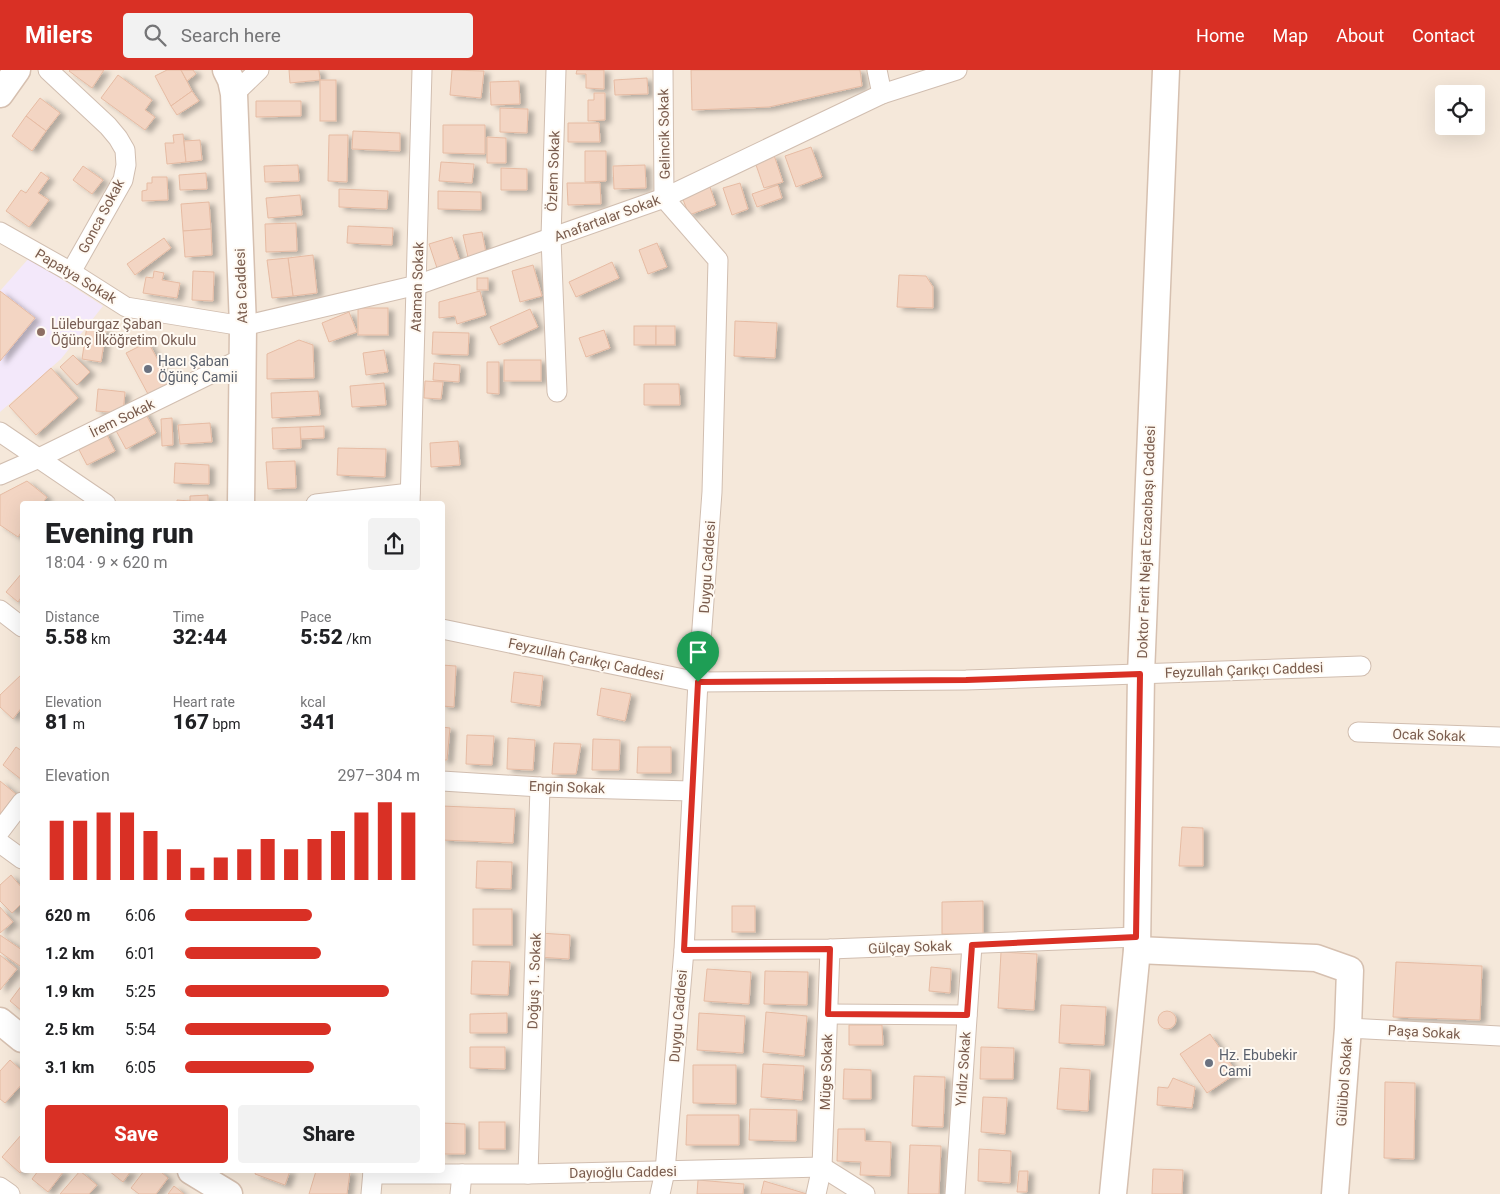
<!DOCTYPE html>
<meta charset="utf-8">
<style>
body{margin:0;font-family:Roboto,sans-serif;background:#f2f2f2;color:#202124;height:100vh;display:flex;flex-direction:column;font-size:19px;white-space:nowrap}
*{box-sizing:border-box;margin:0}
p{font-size:16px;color:#757577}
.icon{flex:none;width:28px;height:28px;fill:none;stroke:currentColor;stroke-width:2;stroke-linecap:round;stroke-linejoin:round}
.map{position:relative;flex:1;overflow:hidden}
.sheet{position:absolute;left:20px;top:431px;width:425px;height:672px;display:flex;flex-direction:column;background:#fff;border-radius:5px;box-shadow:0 5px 20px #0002}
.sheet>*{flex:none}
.fabs{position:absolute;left:1435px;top:15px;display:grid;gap:10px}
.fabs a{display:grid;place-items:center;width:50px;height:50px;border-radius:5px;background:#fff;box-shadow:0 5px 20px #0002;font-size:25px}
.pin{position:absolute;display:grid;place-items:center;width:42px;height:42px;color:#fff;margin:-51px -21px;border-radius:50% 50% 50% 0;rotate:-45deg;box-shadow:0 0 5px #0007}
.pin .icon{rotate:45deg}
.round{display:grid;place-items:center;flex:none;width:52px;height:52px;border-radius:5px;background:#f2f2f2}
.summary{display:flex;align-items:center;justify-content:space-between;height:85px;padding:0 25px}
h1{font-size:28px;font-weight:800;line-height:38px}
.stats{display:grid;grid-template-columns:repeat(3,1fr);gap:8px;height:85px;padding:5px 25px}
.stats div{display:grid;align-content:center}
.stats b{font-size:21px;font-weight:800}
.stats small{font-size:14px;font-weight:400}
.stats p{font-size:14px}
.chart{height:140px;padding:10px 25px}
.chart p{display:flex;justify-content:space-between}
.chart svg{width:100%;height:90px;margin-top:5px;stroke:#d93025;stroke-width:6}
.primary-button{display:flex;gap:10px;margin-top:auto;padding:10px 25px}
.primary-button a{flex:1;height:58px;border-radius:5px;background:#d93025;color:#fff;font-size:20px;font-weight:800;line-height:58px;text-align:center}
.primary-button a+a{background:#f2f2f2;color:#202124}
ul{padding:0 25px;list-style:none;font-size:16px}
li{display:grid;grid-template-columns:80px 60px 1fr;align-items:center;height:38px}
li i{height:12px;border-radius:6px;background:#d93025}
header{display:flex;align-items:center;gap:30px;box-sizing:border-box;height:70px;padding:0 25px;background:#d93025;color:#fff}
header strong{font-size:24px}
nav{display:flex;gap:28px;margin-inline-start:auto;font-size:18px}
.search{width:350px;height:45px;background:#f2f2f2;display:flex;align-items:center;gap:12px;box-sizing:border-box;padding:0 18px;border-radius:5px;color:#757577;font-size:19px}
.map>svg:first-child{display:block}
.residential{fill:#f5e8da;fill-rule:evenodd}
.education{fill:#f3e8fa}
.building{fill:#f3d5c3;stroke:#e6bba3;filter:url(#shadow)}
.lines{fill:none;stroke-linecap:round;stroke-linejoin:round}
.street-casing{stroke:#d1beb0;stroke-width:21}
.secondary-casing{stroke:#d6c0b0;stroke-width:29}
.street{stroke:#fff;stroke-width:19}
.secondary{stroke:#fff;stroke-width:26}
.route-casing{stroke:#fff;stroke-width:10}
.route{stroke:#d93025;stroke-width:6}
.education-dot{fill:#8d6e63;stroke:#fffaf3;stroke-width:2}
.worship-dot{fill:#6b7280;stroke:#fffaf3;stroke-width:2}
.labels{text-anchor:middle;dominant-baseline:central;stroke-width:4;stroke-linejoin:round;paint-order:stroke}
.street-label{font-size:14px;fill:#7a5c4d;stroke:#fffaf3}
.education-label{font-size:14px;fill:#785e54;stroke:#fffaf3;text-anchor:start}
.worship-label{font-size:14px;fill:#5b616d;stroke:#fffaf3;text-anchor:start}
</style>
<header>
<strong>Milers</strong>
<div class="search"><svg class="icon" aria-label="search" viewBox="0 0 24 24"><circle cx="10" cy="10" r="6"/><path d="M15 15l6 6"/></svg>Search here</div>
<nav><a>Home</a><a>Map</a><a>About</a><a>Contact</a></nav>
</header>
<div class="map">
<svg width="1500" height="1124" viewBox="0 0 1500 1124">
<defs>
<filter id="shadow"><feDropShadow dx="5.5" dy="3" stdDeviation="2.5" flood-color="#0004"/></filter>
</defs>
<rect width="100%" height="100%" fill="#fdf6ec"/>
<path class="residential" d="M0,0H1500V1124H0ZM1444,24H1476V56H1444ZM22,434H442V1101H22Z"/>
<polygon class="education" points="29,188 103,236 61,289 0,342 0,221"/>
<g class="building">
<polygon points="70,0 104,0 92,18 69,1"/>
<polygon points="167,0 181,0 192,21 171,36 155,6"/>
<polygon points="181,0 193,0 196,4 187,11"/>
<polygon points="289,0 319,0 320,10 290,13"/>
<polygon points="452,0 484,1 481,28 450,25"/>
<polygon points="577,0 604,0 604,19 586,18 586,4 576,4"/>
<polygon points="691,0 860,0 862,16 769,37 692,40"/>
<polygon points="118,5 152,30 145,40 155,47 145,60 101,28"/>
<polygon points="647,8 648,24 615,25 614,10"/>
<rect x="320" y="10" width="16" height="41"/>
<polygon points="519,11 520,34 491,35 490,12"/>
<polygon points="192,21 199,31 177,45 171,36"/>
<polygon points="594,23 605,23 605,50 588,51 588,30 594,30"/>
<polygon points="40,28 60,43 46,61 26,46"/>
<polygon points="256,31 301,31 301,46 256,47"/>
<polygon points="500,38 528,39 527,63 500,62"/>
<polygon points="26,46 46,61 32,81 12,66"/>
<polygon points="568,53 599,53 600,72 568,72"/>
<polygon points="443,55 485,55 485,84 443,83"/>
<polygon points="353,61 400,63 400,81 352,79"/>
<polygon points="183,64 186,92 167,94 165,73 174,73 173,65"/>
<polygon points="329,65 348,65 347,112 328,111"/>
<polygon points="487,67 506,68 506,93 487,93"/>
<polygon points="200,70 202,90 186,92 184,71"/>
<polygon points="811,77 822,107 796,117 785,86"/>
<polygon points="585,81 606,81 606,111 585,112"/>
<polygon points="774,85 783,112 764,118 755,92"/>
<polygon points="441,92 474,94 472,113 439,111"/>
<polygon points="298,95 299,111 265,112 264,96"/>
<polygon points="645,95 646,118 614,119 613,96"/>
<polygon points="83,96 103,110 92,124 73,110"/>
<polygon points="501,98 527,99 527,120 501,120"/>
<polygon points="41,102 49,108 38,123 49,130 29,157 6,141 21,120 26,123"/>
<polygon points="206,103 207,119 180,120 179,105"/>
<polygon points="152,107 167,107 168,130 142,131 142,121 147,120 147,113 152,113"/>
<polygon points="567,113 600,113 601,134 568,135"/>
<polygon points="740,113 748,139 732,145 723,118"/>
<polygon points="778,115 782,128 757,137 752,124"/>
<polygon points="710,117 716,135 689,145 682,127"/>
<polygon points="339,119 388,121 387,139 339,137"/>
<polygon points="438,121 481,122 481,140 438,139"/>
<polygon points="300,125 302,145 268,148 266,128"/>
<polygon points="209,132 211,159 183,161 181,134"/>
<polygon points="296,153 297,181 266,182 265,154"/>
<polygon points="348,156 393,158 392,175 347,173"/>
<polygon points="211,159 212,185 185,187 183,161"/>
<polygon points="482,162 486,183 468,187 463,165"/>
<polygon points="452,167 461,194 438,201 429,174"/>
<polygon points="164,168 171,178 135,205 127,194"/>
<polygon points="657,173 667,197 648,204 639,180"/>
<polygon points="313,185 317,223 293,226 288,188"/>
<polygon points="288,188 293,226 272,228 267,190"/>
<polygon points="612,192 619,208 576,227 569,212"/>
<polygon points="533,195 542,226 520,232 512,201"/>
<polygon points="154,201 164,203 162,210 180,213 177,228 143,223 146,207 153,208"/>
<polygon points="193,201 214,202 213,231 192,230"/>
<polygon points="899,205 926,206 933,217 933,238 897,237"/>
<rect x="477" y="208" width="11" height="12"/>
<polygon points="0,221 35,248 0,291"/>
<polygon points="480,221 486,245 457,254 455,246 439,248 439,232"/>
<rect x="358" y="238" width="30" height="27"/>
<polygon points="530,239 538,257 499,275 490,257"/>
<polygon points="349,242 357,262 329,272 322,253"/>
<polygon points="735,251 777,253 775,288 734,286"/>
<polygon points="87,256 106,260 101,292 82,289"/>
<rect x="634" y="256" width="22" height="19"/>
<rect x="656" y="256" width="19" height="19"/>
<polygon points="604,260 610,278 586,287 579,268"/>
<polygon points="433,262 469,263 468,285 432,284"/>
<polygon points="299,270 313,275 314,308 267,309 267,284"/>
<polygon points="148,272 171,314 149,326 126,283"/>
<polygon points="384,280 388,302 366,305 363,283"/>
<polygon points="73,285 90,302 77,315 60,297"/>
<rect x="504" y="290" width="37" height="21"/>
<polygon points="487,292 499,292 499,324 487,323"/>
<polygon points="434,293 460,295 459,312 433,310"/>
<polygon points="51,298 78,328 36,365 9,336"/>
<polygon points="425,311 443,312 441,329 424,328"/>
<polygon points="384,313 386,335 352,337 350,316"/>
<polygon points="644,314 679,314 680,335 644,335"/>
<polygon points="98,319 125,322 123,343 96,341"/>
<polygon points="318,321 320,345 272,348 271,323"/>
<polygon points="143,339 156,363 126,379 113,355"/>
<polygon points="172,348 173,375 162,376 161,349"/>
<polygon points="210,353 212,372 180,374 178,355"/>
<polygon points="324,356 324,368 301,369 300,357"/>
<polygon points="300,357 301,378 273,379 272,358"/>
<polygon points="104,359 115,381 87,395 76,374"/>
<polygon points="458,371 460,395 431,397 430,373"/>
<polygon points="338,378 386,379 385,407 337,405"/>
<polygon points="295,391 296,418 268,419 266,392"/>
<polygon points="175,393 209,395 209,414 174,413"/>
<polygon points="27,411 47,427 42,434 22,434 22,461 18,467 0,455 0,425"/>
<polygon points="208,425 208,434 177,434 177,430 190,431 190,426"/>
<polygon points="22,503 22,526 18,532 6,522"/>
<polygon points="442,595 456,596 454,637 442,636"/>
<polygon points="514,602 543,606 540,636 511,632"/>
<polygon points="22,604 22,637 13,649 0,637 0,625"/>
<polygon points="601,618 631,624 625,651 597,645"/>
<polygon points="442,657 450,658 447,690 442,690"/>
<polygon points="467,665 494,666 492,695 466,694"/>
<polygon points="508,668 535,670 533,700 507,699"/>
<polygon points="593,669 620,670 619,700 592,700"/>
<polygon points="554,673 581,674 576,704 552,704"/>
<polygon points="16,677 22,681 22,710 3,695"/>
<polygon points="638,677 671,677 671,703 637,703"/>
<polygon points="0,711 16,724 0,744"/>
<polygon points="442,736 515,739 513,773 442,770"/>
<polygon points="1182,757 1203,758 1203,796 1179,796"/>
<polygon points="477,791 512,792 511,819 476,818"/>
<polygon points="11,805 22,818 22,833 12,843 0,831 0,815"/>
<polygon points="983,831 983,864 942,864 942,832"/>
<rect x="732" y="836" width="23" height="26"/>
<polygon points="0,837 13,852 0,863"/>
<rect x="473" y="839" width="39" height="36"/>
<polygon points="540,863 570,865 569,889 538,887"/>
<polygon points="0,865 22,880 22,892 20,896 0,882"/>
<polygon points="1001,882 1037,884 1034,940 998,938"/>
<polygon points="0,885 17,899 0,920"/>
<polygon points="472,891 510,892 508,925 471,924"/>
<polygon points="1396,892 1482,896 1480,950 1393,947"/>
<polygon points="931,897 951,899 950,923 929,921"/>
<polygon points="707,899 751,902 749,934 704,931"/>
<polygon points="765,901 808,902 807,935 764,934"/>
<polygon points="22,915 22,941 10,931"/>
<polygon points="1061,935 1106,937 1104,975 1059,973"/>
<circle cx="1167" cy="950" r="9"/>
<polygon points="766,942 807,946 804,986 763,982"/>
<polygon points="507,943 507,963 470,963 470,944"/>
<polygon points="699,943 745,946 743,983 697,980"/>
<polygon points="849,955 882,955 883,975 849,975"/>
<polygon points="1210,964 1237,1003 1207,1023 1180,984"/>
<polygon points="470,977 505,977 505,999 470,998"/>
<polygon points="981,977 1014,978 1013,1009 980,1009"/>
<polygon points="10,990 22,1001 22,1014 5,1033 0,1029 0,1001"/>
<polygon points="763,994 804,996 802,1030 761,1027"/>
<polygon points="693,995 736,995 736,1034 693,1033"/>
<polygon points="1060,998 1090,1000 1088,1041 1057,1039"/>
<polygon points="844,999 871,1000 871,1029 843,1029"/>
<polygon points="914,1006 945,1007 943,1057 912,1056"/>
<polygon points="1173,1008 1195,1017 1192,1038 1157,1035 1158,1017 1168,1018"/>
<polygon points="1385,1012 1415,1013 1414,1089 1384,1088"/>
<polygon points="983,1027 1007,1028 1005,1064 981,1062"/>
<polygon points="750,1039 797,1040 796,1071 749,1070"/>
<polygon points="687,1045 739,1045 739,1075 686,1075"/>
<rect x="479" y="1052" width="26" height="27"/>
<polygon points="442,1053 465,1054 465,1084 442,1084"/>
<polygon points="838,1059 865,1059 865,1071 891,1072 890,1106 860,1105 861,1092 837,1091"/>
<polygon points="22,1064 22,1100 20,1103 2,1087"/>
<polygon points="910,1075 941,1076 939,1124 908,1124"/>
<polygon points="979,1079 1011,1081 1010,1113 978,1111"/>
<polygon points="1153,1099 1183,1100 1182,1124 1152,1124"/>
<polygon points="38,1101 64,1101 48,1122 32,1109"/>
<polygon points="80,1101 97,1115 89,1124 60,1124"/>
<polygon points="109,1101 131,1101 123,1112"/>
<polygon points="144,1101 160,1101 168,1108 156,1124 139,1124 131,1118"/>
<polygon points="256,1101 290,1101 285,1115 255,1104"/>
<polygon points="316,1101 350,1102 347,1124 309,1124"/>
<polygon points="1019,1101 1028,1101 1027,1122 1017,1122"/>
<polygon points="698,1110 744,1114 743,1124 697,1124"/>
<polygon points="764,1111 807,1124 761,1124"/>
<polygon points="174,1116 184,1124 168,1124"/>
</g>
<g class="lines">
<g class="street-casing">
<g id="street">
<polyline points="48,0 108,56 118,68 125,80 126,95 123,110 71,202"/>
<polyline points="556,0 551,168 557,322"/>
<polyline points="877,0 882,24"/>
<polyline points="234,24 259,0"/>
<polyline points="0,162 71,202 126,237 243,256 417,215 664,128 882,24 957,0"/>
<polyline points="0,362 106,434"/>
<polyline points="0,405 39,388 243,288"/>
<polyline points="316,434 410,423"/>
<polyline points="410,434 422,0"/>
<polyline points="0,540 22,557"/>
<polyline points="442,559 698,612 966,610 1361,596"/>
<polyline points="1358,662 1500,667"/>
<polyline points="442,711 540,717 691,721"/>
<polyline points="0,761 22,732"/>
<polyline points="0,773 22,789"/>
<polyline points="684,880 830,879 1137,867"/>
<polyline points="828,944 967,945"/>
<polyline points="1348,958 1500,966"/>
<polyline points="373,1104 528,1104 822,1097 865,1124"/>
<polyline points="528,1104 540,717"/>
<polyline points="0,1117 10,1124"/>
<polyline points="371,1124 373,1101"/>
<polyline points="460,1124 462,1104"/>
<polyline points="660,1124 665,1101 684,880 698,612 712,422 718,190 664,128 663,0"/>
<polyline points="816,1124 822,1097 830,879"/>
<polyline points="955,1124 972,875"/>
</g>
</g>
<g class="secondary-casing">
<g id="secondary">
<polyline points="226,0 231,10 234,24 243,256 241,434"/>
<polyline points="0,24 17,0"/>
<polyline points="1137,880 1316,888 1350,900 1348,958 1335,1124"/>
<polyline points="0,951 22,969"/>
<polyline points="191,1101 229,1124"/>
<polyline points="1113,1124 1137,880 1141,604 1166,0"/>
</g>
</g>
<use href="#street" class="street"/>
<use href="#secondary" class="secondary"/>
</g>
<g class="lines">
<g class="route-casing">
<polygon id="route" points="1140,604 1136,867 972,875 967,945 828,944 830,879 684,880 698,612 966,610"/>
</g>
<use href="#route" class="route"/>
</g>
<circle class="education-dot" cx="41" cy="262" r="5"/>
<g class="worship-dot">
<circle cx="148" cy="299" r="5"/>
<circle cx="1209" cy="993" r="5"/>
</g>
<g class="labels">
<g class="street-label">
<text transform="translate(664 64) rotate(-91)">Gelincik Sokak</text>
<text transform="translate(553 101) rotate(-88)">Özlem Sokak</text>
<text transform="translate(101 146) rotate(-62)">Gonca Sokak</text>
<text transform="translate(607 148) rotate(-20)">Anafartalar Sokak</text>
<text transform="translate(76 206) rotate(31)">Papatya Sokak</text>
<text transform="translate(241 216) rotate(-92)">Ata Caddesi</text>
<text transform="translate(417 217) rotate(-88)">Ataman Sokak</text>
<text transform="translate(122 348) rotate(-26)">İrem Sokak</text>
<text transform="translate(1146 472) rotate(-88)">Doktor Ferit Nejat Eczacıbaşı Caddesi</text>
<text transform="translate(707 497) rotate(-86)">Duygu Caddesi</text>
<text transform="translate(586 589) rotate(12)">Feyzullah Çarıkçı Caddesi</text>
<text transform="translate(1244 600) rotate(-2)">Feyzullah Çarıkçı Caddesi</text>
<text transform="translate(1429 665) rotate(2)">Ocak Sokak</text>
<text transform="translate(567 717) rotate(2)">Engin Sokak</text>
<text transform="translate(910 877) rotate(-2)">Gülçay Sokak</text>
<text transform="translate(534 911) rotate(-88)">Doğuş 1. Sokak</text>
<text transform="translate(678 946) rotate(-85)">Duygu Caddesi</text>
<text transform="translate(1424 962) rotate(3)">Paşa Sokak</text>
<text transform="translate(963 999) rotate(-86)">Yıldız Sokak</text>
<text transform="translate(826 1002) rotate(-88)">Müge Sokak</text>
<text transform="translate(1344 1012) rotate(-86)">Gülübol Sokak</text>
<text transform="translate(623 1102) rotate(-1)">Dayıoğlu Caddesi</text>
</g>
<g class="education-label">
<text x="51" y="254">Lüleburgaz Şaban<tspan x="51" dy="16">Öğünç İlköğretim Okulu</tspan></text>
</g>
<g class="worship-label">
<text x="158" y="291">Hacı Şaban<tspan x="158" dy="16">Öğünç Camii</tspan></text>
<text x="1219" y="985">Hz. Ebubekir<tspan x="1219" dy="16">Cami</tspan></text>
</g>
</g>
</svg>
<div class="fabs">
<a><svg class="icon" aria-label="locate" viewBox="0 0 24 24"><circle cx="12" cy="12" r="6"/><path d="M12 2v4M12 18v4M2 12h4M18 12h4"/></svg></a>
</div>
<div class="pin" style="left:698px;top:612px;background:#1e9e55"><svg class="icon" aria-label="arrive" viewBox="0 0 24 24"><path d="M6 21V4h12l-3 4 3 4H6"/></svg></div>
<section class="sheet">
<div class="summary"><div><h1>Evening run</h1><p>18:04 · 9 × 620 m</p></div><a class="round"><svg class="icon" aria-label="share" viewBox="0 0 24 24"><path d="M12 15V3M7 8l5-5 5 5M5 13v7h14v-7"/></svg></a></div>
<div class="stats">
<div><p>Distance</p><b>5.58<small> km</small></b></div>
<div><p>Time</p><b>32:44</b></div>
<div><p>Pace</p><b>5:52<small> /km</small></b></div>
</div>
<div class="stats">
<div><p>Elevation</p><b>81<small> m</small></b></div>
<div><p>Heart rate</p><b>167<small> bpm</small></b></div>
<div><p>kcal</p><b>341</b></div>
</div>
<div class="chart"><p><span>Elevation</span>297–304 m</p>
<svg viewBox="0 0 160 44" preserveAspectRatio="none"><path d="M5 44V15M15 44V15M25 44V11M35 44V11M45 44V20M55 44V29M65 44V38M75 44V33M85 44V29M95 44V24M105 44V29M115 44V24M125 44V20M135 44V11M145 44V6M155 44V11"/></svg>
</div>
<ul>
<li><b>620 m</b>6:06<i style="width:54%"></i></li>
<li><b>1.2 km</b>6:01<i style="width:58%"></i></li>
<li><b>1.9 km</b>5:25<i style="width:87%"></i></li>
<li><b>2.5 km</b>5:54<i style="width:62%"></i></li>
<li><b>3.1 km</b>6:05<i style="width:55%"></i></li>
</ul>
<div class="primary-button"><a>Save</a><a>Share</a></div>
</section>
</div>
